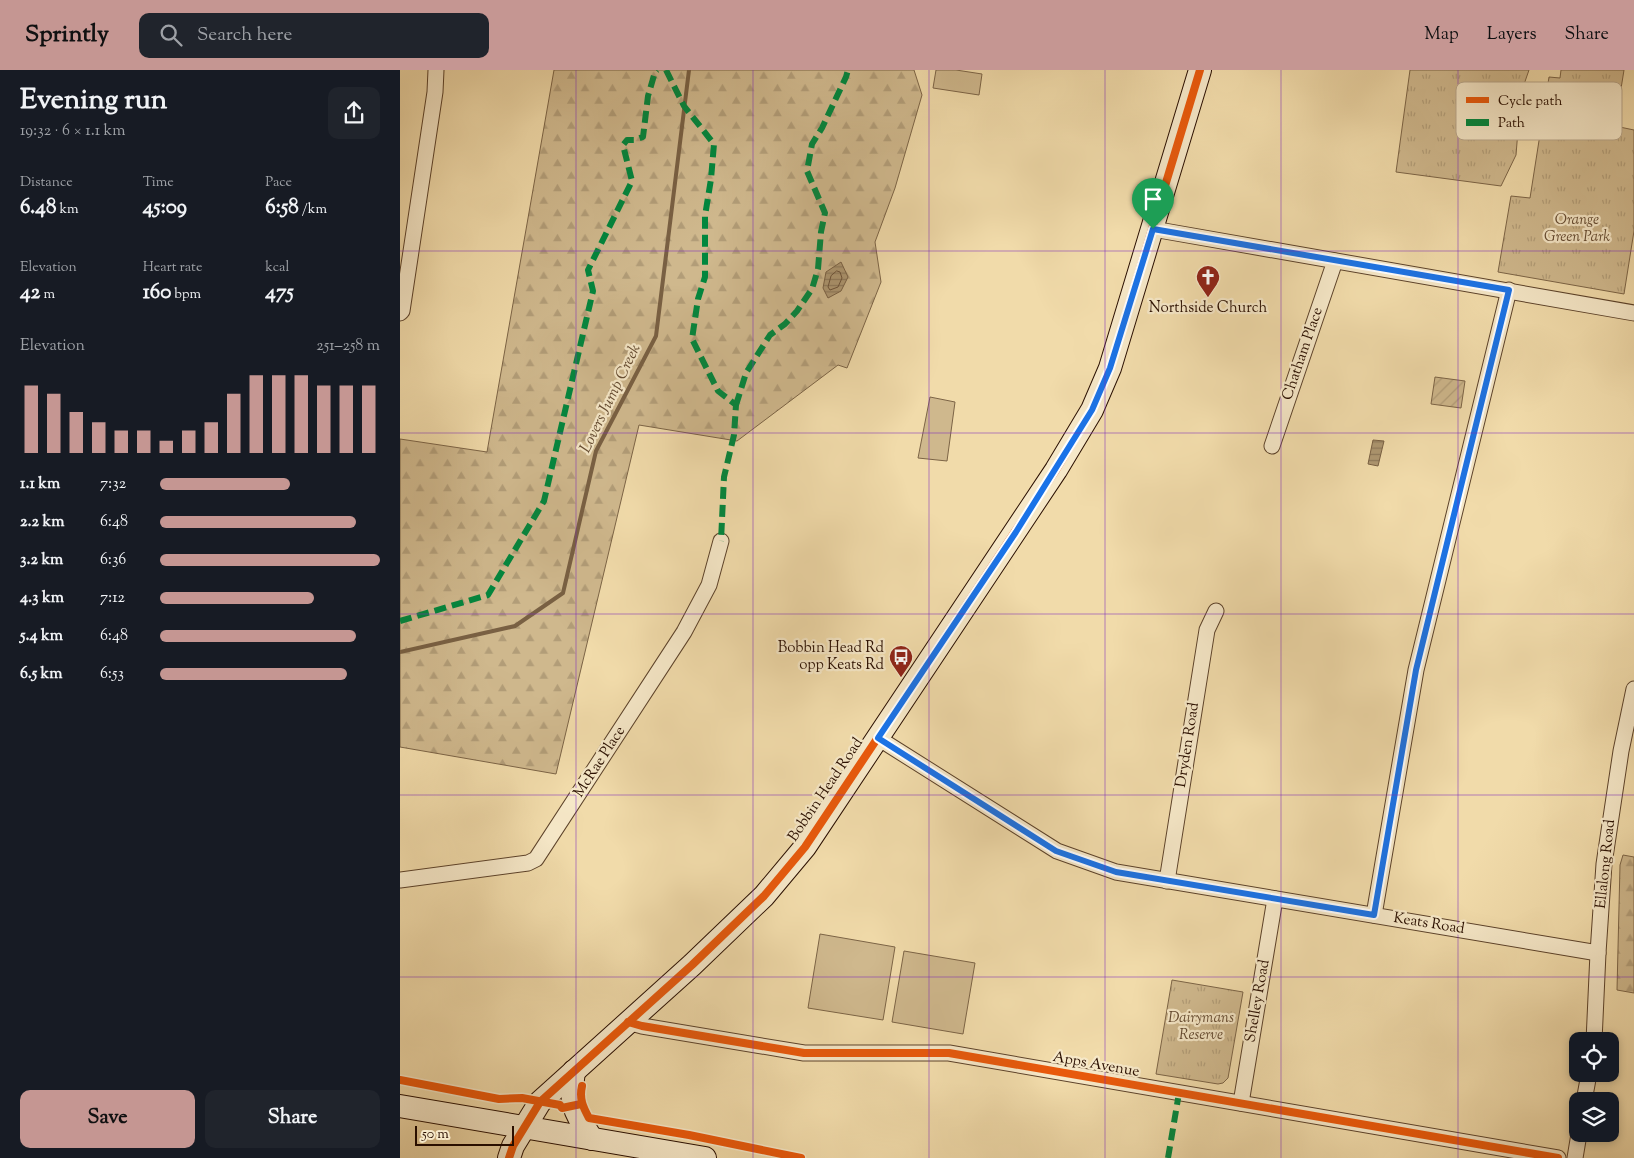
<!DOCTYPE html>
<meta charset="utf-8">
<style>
body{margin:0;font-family:"Sorts Mill Goudy",serif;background:#20242c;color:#f1f3f6;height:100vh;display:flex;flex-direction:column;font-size:19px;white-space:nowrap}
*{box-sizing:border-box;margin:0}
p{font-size:16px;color:#9ea1a6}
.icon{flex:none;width:28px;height:28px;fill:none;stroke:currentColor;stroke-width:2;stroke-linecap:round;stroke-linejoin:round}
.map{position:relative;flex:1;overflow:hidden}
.panel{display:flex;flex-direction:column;background:#171b24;width:400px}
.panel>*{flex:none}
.fabs{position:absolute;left:1169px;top:962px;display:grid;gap:10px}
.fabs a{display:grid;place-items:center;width:50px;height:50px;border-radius:10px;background:#171b24;box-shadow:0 2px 8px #0003;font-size:25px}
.scale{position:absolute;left:15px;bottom:12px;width:99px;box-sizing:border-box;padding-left:5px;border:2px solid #2a0f00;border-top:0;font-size:14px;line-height:18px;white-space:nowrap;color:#2a0f00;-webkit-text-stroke:4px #f6e8c8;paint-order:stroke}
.pin{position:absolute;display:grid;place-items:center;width:42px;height:42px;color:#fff;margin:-51px -21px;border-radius:50% 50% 50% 0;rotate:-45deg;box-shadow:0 0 5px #0007}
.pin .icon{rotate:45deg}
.round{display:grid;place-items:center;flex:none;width:52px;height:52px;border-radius:10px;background:#20242c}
.summary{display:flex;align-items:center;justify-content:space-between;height:85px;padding:0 20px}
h1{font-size:28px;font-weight:700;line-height:38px}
.stats{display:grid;grid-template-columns:repeat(3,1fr);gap:8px;height:85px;padding:5px 20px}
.stats div{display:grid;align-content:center}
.stats b{font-size:21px;font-weight:700}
.stats small{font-size:14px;font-weight:400}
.stats p{font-size:14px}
.chart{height:140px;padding:10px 20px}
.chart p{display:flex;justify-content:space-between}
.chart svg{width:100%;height:90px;margin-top:5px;stroke:#c59692;stroke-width:6}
.cta{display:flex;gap:10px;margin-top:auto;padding:10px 20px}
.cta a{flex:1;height:58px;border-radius:10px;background:#c59692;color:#111;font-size:20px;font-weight:700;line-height:58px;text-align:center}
.cta a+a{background:#20242c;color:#f1f3f6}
ul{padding:0 20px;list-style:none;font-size:16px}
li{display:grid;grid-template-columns:80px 60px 1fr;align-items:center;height:38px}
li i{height:12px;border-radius:6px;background:#c59692}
header{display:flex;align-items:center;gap:30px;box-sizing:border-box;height:70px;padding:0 25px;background:#c59692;color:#111}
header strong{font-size:24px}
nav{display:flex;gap:28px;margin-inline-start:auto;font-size:18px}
.search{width:350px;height:45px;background:#20242c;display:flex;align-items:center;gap:12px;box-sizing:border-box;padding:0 18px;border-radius:10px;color:#9ea1a6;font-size:19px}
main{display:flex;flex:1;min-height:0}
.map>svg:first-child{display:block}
.grass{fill:url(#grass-tufts);stroke:#7c6446}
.forest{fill:url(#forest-firs);stroke:#7c6446}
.garden{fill:url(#garden-furrows);stroke:#7c6446}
.pitch{fill:#cfb88d;stroke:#7c6446}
.water{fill:url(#water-rules);stroke:#796043}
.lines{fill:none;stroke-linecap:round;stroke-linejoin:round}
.shore{stroke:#6c5238;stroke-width:1}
.stream{stroke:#796043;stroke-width:4}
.street-casing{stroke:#5c422a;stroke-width:17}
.secondary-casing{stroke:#2a0f00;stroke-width:24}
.street{stroke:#f6e8c8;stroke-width:15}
.secondary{stroke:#f6e8c8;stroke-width:22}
.quiet{stroke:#00873e;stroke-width:6;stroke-dasharray:12 6;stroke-linecap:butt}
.cycleway-casing{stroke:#f6e8c8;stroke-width:11}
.cycleway{stroke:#e8590c;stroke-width:8}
.route-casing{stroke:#fff;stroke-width:10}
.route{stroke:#1a73e8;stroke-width:6}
.grid{fill:none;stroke:#7b2cbf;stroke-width:1;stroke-opacity:0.55}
.labels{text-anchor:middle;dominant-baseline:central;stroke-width:4.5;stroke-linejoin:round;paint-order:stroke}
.park-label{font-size:15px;font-style:italic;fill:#644a31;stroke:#f6e8c8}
.poi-label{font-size:15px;fill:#2a0f00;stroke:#f6e8c8}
.street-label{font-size:15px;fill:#2a0f00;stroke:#f6e8c8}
.water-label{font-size:16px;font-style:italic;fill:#654c32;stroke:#f6e8c8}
.key{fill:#f6e8c8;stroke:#b9a78c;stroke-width:1}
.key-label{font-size:14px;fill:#2a0f00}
</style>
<header>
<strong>Sprintly</strong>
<div class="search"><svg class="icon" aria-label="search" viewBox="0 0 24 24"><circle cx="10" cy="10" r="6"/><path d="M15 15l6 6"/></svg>Search here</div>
<nav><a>Map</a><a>Layers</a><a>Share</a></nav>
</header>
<main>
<section class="panel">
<div class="summary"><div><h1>Evening run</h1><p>19:32 · 6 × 1.1 km</p></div><a class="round"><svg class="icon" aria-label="share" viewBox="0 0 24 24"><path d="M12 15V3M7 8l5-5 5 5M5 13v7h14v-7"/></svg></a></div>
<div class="stats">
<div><p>Distance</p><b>6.48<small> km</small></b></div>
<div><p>Time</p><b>45:09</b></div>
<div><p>Pace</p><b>6:58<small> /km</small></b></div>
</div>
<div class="stats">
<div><p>Elevation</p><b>42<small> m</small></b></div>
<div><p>Heart rate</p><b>160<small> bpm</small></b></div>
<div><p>kcal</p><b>475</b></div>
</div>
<div class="chart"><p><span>Elevation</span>251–258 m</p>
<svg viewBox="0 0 160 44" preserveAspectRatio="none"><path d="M5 44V11M15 44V15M25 44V24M35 44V29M45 44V33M55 44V33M65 44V38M75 44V33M85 44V29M95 44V15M105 44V6M115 44V6M125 44V6M135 44V11M145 44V11M155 44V11"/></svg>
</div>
<ul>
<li><b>1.1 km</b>7:32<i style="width:59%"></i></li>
<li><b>2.2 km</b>6:48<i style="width:89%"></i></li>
<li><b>3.2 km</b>6:36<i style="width:100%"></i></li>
<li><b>4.3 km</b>7:12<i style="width:70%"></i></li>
<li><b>5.4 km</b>6:48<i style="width:89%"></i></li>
<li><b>6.5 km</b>6:53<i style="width:85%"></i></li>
</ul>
<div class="cta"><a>Save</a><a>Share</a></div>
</section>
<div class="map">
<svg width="1234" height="1088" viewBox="0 0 1234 1088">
<defs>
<pattern id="grass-tufts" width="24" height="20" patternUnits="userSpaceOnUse" patternTransform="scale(1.25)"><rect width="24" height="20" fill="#cfb88d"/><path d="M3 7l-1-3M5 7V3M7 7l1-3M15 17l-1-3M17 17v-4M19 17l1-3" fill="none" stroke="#b29d78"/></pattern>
<pattern id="forest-firs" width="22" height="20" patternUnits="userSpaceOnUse" patternTransform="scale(1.25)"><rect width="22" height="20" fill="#cfb88d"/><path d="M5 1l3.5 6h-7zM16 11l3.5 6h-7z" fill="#b29d78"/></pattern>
<pattern id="garden-furrows" width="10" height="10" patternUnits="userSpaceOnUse" patternTransform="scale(1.25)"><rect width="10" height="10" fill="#cfb88d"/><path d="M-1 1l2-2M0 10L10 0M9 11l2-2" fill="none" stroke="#b29d78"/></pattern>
<pattern id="water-rules" width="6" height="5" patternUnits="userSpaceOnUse" patternTransform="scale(1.25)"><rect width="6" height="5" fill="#ad9670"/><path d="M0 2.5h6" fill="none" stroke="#8d795a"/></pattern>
</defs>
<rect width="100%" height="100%" fill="#f1dbaa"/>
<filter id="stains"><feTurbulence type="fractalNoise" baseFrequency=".004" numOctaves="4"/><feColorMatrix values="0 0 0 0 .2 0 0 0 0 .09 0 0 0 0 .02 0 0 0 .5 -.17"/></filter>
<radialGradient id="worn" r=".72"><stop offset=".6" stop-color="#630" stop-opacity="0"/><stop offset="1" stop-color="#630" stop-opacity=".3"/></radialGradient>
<g class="grass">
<polygon points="1010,0 1129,0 1121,23 1116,85 1101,116 996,102"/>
<polygon points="1161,0 1224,0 1215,56 1234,60 1234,161 1224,224 1098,202 1111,126 1130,128 1149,7 1160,8"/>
<polygon points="772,910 843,922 828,1008 823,1013 818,1014 756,1004"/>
</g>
<g class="forest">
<polygon points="154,0 514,0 522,25 495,118 475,172 481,212 447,298 438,295 337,371 239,355 156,704 0,677 0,369 87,382"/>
<polygon points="1223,785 1234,787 1234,923 1217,920 1220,795"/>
</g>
<polygon class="garden" points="1035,307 1065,311 1061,338 1031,334"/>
<g class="pitch">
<polygon points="536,0 556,0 582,4 579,25 533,18"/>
<polygon points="530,327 555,332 547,391 518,388"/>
<polygon points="420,864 495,877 483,950 408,938"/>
<polygon points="504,881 575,893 563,964 492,952"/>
</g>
<g class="water">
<polygon points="441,192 448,207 441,221 428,228 423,218 426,202"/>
<polygon points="973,370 984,371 978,396 968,394"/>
</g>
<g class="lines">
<polygon class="shore" points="437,201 440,202 442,208 438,217 430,220 428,217 431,206"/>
<polyline class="stream" points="0,582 115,556 163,523 196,381 256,266 289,0"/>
<g class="street-casing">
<g id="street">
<polyline points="753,159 1234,243"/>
<polyline points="0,243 2,241 35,22 36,0"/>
<polyline points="872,376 935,191"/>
<polyline points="478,668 657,781 716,802 1198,883"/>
<polyline points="0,810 128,793 136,789 284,562 309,515 321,471"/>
<polyline points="767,811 807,560 816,541"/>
<polyline points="974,845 1016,600 1109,220"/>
<polyline points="228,952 242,956 404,983 549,983 1158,1088"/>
<polyline points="1194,971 1198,883 1204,794 1221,681 1234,619"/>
<polyline points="1184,1031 1189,1004"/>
<polyline points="841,1033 875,829"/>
<polyline points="1175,1088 1179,1064"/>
</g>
</g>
<g class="secondary-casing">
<g id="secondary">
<path d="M174,1001C169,1035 174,1040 192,1069"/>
<polyline points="0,1036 305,1088"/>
<polyline points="109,1088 113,1076 140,1032 292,895 364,826 405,777 656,400 692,340 710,298 800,0"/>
</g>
</g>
<use href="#street" class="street"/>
<use href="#secondary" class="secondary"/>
<g class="quiet">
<polyline points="266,0 284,36 314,74 311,109 305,146 305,207 298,229 292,269 318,321 336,335 334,365 324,407 321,471"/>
<polyline points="336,335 346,303 370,265 385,254 397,241 412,219 418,199 421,162 425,143 407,101 412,74 422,58 446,7 448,0"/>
<polyline points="0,551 88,525 144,431 193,221 188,200 232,111 223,75 227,70 234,70 243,67 248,26 255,2 257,0"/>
<polyline points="768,1088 779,1023"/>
</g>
<g class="cycleway-casing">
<g id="cycleway">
<polyline points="228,952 242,956 404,983 549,983 1158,1088"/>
<polyline points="0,1010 99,1029 122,1028 160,1035 162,1038 181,1034"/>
<path d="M182,1016C179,1029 183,1037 189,1048L289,1065L401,1088"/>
<polyline points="109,1088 113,1076 140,1032 292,895 364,826 405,777 656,400 692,340 710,298 800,0"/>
</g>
</g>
<use href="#cycleway" class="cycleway"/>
</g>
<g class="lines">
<g class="route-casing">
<polygon id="route" points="753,159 1109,220 1016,600 974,845 716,802 656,781 478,668 616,462 692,340 710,298"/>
</g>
<use href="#route" class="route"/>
</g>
<path class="grid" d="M176,0V1088M353,0V1088M529,0V1088M705,0V1088M881,0V1088M1058,0V1088M0,181H1234M0,363H1234M0,544H1234M0,725H1234M0,907H1234"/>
<defs>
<g id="church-pin" transform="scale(1.25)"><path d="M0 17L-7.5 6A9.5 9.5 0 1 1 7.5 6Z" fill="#8f2418" stroke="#f6e8c8"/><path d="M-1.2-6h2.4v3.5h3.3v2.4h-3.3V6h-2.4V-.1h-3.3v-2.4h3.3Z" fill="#fff"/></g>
<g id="bus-pin" transform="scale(1.25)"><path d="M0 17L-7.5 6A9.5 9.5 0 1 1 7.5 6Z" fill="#8f2418" stroke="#f6e8c8"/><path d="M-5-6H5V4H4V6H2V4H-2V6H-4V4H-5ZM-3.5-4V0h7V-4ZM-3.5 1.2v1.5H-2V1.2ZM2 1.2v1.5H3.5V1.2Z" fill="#fff"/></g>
</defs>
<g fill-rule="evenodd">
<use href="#church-pin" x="808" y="207"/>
<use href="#bus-pin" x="501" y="587"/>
</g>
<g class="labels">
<g class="park-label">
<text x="1177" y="150">Orange<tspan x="1177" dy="17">Green Park</tspan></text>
<text x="801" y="948">Dairymans<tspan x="801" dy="17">Reserve</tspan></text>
</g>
<g class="poi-label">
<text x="808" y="238">Northside Church</text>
<text x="484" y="578" text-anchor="end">Bobbin Head Rd<tspan x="484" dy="17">opp Keats Rd</tspan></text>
</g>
<g class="street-label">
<text transform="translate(903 284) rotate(-71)">Chatham Place</text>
<text transform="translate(788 675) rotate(-81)">Dryden Road</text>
<text transform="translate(200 692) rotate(-57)">McRae Place</text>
<text transform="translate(426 720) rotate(-56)">Bobbin Head Road</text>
<text transform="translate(1206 794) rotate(-84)">Ellalong Road</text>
<text transform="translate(1029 854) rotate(9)">Keats Road</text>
<text transform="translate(858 931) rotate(-80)">Shelley Road</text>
<text transform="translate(696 995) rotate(10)">Apps Avenue</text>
</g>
<g class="water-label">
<text transform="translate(211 329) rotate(-64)">Lovers Jump Creek</text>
</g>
</g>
<rect x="1056" y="12" width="166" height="58" rx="8" class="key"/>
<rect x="1066" y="27" width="23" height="6" fill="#e8590c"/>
<rect x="1066" y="49" width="23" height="7" fill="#00873e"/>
<g class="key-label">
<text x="1098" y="35">Cycle path</text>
<text x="1098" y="57">Path</text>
</g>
<rect width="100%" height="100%" filter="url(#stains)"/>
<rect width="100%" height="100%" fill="url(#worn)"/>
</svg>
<div class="fabs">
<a><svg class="icon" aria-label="locate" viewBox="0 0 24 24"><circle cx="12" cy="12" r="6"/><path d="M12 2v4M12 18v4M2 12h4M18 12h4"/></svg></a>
<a><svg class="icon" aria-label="layers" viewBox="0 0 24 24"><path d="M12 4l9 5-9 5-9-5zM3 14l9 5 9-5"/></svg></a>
</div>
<div class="scale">50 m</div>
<div class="pin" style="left:753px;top:159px;background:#1e9e55"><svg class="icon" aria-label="arrive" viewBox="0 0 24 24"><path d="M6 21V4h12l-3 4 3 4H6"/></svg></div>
</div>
</main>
